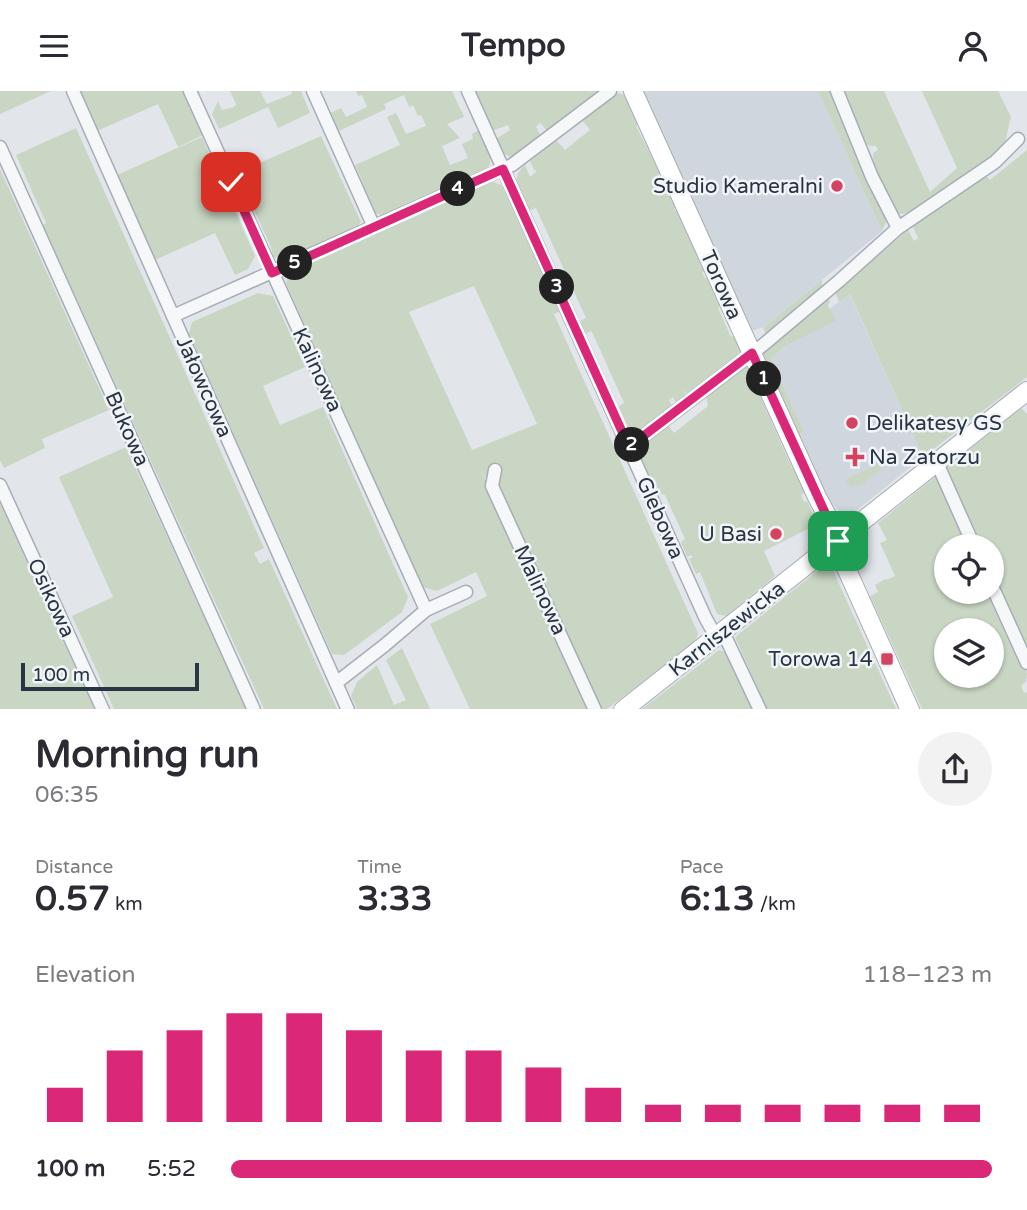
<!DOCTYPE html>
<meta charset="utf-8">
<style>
body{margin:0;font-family:"Varela Round",sans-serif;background:#f2f2f3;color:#2b2b33;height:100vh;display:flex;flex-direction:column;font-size:26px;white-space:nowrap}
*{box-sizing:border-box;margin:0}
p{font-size:23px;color:#7c7c81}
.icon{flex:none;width:38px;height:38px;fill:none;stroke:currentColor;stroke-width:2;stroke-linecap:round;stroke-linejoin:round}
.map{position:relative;height:618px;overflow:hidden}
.drawer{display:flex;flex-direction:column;background:#fff;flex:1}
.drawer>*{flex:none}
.controls{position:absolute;left:934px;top:443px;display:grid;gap:14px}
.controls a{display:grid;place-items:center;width:70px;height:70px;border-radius:50%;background:#fff;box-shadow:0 2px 5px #0004;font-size:35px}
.scale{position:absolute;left:21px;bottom:18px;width:178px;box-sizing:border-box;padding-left:7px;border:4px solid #293544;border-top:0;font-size:19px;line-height:24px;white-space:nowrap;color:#293544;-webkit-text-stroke:5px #f2f5f8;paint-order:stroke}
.pin{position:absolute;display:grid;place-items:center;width:60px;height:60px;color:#fff;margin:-30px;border-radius:14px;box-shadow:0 4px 10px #0006}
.km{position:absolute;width:35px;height:35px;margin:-18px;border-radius:50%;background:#222;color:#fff;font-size:19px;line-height:35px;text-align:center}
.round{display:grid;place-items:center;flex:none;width:74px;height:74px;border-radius:37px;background:#f2f2f3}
.head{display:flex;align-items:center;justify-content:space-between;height:119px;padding:0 35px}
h1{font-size:38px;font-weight:800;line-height:52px}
.figures{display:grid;grid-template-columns:repeat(3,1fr);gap:10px;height:119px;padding:7px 35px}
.figures div{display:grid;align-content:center}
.figures b{font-size:35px;font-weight:800}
.figures small{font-size:19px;font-weight:400}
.figures p{font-size:19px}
.chart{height:196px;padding:14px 35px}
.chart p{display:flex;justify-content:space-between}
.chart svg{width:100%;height:126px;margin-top:7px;stroke:#db2777;stroke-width:6}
ul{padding:0 35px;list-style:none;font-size:23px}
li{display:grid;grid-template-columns:112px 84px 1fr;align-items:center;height:52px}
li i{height:18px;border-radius:9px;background:#db2777}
header{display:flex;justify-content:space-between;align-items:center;height:91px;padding:0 35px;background:#fff;font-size:32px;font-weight:800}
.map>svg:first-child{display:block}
.built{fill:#d0d6dd}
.green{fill:#c9d6c3;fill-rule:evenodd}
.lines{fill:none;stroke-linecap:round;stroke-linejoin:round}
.street-casing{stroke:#a7adb6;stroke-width:15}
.secondary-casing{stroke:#a7adb6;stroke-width:20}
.street{stroke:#f6f7f9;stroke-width:12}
.secondary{stroke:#fff;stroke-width:18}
.route-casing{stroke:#fff;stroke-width:14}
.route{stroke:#db2777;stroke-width:9}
.poi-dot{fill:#d44460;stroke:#f2f5f8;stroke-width:2.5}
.labels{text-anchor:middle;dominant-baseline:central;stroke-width:5;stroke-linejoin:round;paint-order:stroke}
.poi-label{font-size:21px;fill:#293544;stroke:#f2f5f8;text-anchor:end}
.street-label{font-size:21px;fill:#293544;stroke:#f2f5f8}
</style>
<header><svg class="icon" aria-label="menu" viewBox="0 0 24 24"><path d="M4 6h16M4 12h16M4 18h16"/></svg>Tempo<svg class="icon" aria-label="person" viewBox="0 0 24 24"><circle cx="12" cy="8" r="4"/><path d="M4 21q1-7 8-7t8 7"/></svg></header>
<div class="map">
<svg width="1027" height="619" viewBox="0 0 1027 619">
<rect width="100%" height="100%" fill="#e2e6eb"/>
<g class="built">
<polygon points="640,0 818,0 882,140 764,236 752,240 649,9 645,12"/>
<polygon points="849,202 923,366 847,427 824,406 811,368 809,369 801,356 806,358 800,343 804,341 771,267"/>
</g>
<g class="green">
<polygon points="0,0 51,0 0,23"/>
<polygon points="78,0 183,0 203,44 178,56 158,13 97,40"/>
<polygon points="230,0 260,0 267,13 292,3 291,0 301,0 310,22 278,37 268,16 219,38 212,23 218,10 222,19 234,16 236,13"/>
<path d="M356,0H452L464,26L447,33L460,47L442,55L450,74L468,67L462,53L473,48L472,43L479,39C485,52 498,69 485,80L385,125L371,121L361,99L364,94L355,74L400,54L387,26L396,22L406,43L426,35L421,24L418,25L413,14L409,16L404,4L384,13L386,18L339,40L331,22L341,17L346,26L367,16L362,4L358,5Z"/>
<polygon points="474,0 600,0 549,42 540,32 536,36 542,47 511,66 502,62 496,48 510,39 508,34 492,40"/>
<polygon points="818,0 832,0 887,129 882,140"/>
<path d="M842,0H884L930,101L957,77L922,0H998L1011,26C1008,35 1006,55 1001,61L933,108C919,109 913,123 900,123C891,117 871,74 873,62L878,59L876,55H870L864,52Z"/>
<path d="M618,2L625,4L638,33L636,35L660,82L658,84L661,91L664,90L676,116L674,119H677L705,180L702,182L705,187L708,186L721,215L718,217L731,246L734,244L741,260L736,268L689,305L683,298L688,306L678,314L673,306L669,309L673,317L640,341C625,342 622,328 617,316L624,312L593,243L591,240L584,244L578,231L586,227L536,117L528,120C520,103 508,89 525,74L530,86L537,80L534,79L530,70L556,49L565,59L590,39L582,29Z"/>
<polygon points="649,9 746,225 755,248 752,246 645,12"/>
<polygon points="76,37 264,457 254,462 260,473 269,468 337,618 264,618 43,134 46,132 16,64"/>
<polygon points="321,45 361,131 358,135 286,169 273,166 271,156 237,82"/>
<polygon points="202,46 255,165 248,178 235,184 215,142 155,169 117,84"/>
<polygon points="1027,59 1027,286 923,366 850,203 839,211 836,203 839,198 908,139 914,150 918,147 912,134 976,88 987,86 990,89"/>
<polygon points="0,78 109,319 42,348 45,357 4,377 0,369"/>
<path d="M492,90L503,95L561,220L554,223L698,542L696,550L607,618H600L531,473L479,375L590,618H470L430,533L487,505L476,481L437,500L422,496L286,192L291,181ZM474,195L537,333L472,359L409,221Z"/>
<polygon points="822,189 822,199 767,245 763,237"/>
<polygon points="258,202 273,205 305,276 263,295 280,334 323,316 408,506 402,521 344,564 332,563 189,243 192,231"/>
<polygon points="828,207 830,211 828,214 836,230 785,255 771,267 804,341 800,343 805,358 762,268 763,261"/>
<path d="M743,276L750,277L758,295L756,296L792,377H795L806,401L801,404L804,411L807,410L818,433L764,460L775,485L726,525L717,523L700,481L696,483L689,468L693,466L691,464L687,466L681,451L685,448L665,404C650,403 641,375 639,361L642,355L668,334L674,342L708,315L706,305Z"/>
<polygon points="1021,317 1027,323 1027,560 1002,499 992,482 992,455 980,455 946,381 946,377"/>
<polygon points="126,356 246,618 114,618 72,525 113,506 59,386"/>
<polygon points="879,373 881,378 862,394 851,396 845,389"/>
<path d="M935,386L938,387L954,422V429L969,455H947V500L990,501L992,507L991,510L998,525H1001L1027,582L1026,591L1021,594L1024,602L1027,601V618H922L870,505L878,501L875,494L885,488L886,489L895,485L880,452L887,449L878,432ZM947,539H992V584H947Z"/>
<polygon points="0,412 77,581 81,580 99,618 0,618"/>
<polygon points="827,472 830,473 896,618 767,618 735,546"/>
<polygon points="402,557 430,618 357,618 351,605 357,591 377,574 394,614 406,609 386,569"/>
<polygon points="719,559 725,561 752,618 642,618"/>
</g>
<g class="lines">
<g class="street-casing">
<g id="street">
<polyline points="73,0 348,619"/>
<polyline points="190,0 426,519"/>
<polyline points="313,0 374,136"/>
<polyline points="468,0 705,526 716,546"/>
<polyline points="837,0 872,86 898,137"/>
<polyline points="0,56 254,619"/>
<polyline points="173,225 512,74 610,0"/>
<polyline points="629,356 763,254 839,190 898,137 995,71 1018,48"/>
<polyline points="937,372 974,455"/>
<polyline points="495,379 492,395 595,619"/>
<polyline points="0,394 103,619"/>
<polyline points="992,495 1027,572"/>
<polyline points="723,541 760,619"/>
<polyline points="336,592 385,554 426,519 466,501"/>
</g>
</g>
<g class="secondary-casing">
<g id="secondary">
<polyline points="633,0 817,406 837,443 838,459 910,619"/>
<polyline points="623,619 1027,300"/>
</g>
</g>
<use href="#street" class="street"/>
<use href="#secondary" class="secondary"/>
</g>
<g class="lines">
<g class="route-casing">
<polyline id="route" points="231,91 272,182 503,78 629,356 752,262 838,450"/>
</g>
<use href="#route" class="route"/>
</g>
<g class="poi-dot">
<circle cx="837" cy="95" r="7"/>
<circle cx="852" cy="332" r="7"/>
<path d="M851.5 355.5h7v7h7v7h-7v7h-7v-7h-7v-7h7z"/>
<circle cx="776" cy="443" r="7"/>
<rect x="880" y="561" width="14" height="14" rx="3.5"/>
</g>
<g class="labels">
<g class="poi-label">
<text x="823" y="95">Studio Kameralni</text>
<text x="866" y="332" text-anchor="start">Delikatesy GS</text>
<text x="869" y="366" text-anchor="start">Na Zatorzu</text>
<text x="762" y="443">U Basi</text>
<text x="873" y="568">Torowa 14</text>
</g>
<g class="street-label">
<text transform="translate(721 194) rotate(66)">Torowa</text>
<text transform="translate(317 279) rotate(65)">Kalinowa</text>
<text transform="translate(204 296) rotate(66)">Jałowcowa</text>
<text transform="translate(127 338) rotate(66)">Bukowa</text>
<text transform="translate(660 427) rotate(66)">Glebowa</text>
<text transform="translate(540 499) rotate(65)">Malinowa</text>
<text transform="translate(51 507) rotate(65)">Osikowa</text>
<text transform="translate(727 538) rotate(-38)">Karniszewicka</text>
</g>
</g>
</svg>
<div class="controls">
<a><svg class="icon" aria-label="locate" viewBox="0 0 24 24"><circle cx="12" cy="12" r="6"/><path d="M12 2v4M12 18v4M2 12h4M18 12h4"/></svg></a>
<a><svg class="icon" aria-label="layers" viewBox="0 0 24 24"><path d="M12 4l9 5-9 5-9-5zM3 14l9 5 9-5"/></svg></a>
</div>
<div class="scale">100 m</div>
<div class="pin" style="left:838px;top:450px;background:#1e9e55"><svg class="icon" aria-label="arrive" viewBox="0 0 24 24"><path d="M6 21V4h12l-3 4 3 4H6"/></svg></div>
<div class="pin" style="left:231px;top:91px;background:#d93025"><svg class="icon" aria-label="check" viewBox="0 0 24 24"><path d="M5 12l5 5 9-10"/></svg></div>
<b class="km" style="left:764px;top:288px">1</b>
<b class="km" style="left:632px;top:354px">2</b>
<b class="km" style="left:557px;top:196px">3</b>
<b class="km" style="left:458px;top:98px">4</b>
<b class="km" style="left:295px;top:172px">5</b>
</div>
<section class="drawer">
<div class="head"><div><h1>Morning run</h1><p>06:35</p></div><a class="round"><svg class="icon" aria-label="share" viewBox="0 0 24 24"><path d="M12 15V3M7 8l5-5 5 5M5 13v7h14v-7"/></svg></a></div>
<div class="figures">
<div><p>Distance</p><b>0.57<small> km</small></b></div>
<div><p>Time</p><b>3:33</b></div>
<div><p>Pace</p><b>6:13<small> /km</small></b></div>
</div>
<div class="chart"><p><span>Elevation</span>118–123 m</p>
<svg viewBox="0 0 160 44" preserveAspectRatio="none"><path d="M5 44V32M15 44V19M25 44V12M35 44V6M45 44V6M55 44V12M65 44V19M75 44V19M85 44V25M95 44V32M105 44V38M115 44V38M125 44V38M135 44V38M145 44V38M155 44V38"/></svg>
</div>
<ul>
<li><b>100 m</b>5:52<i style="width:100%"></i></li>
</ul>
</section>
